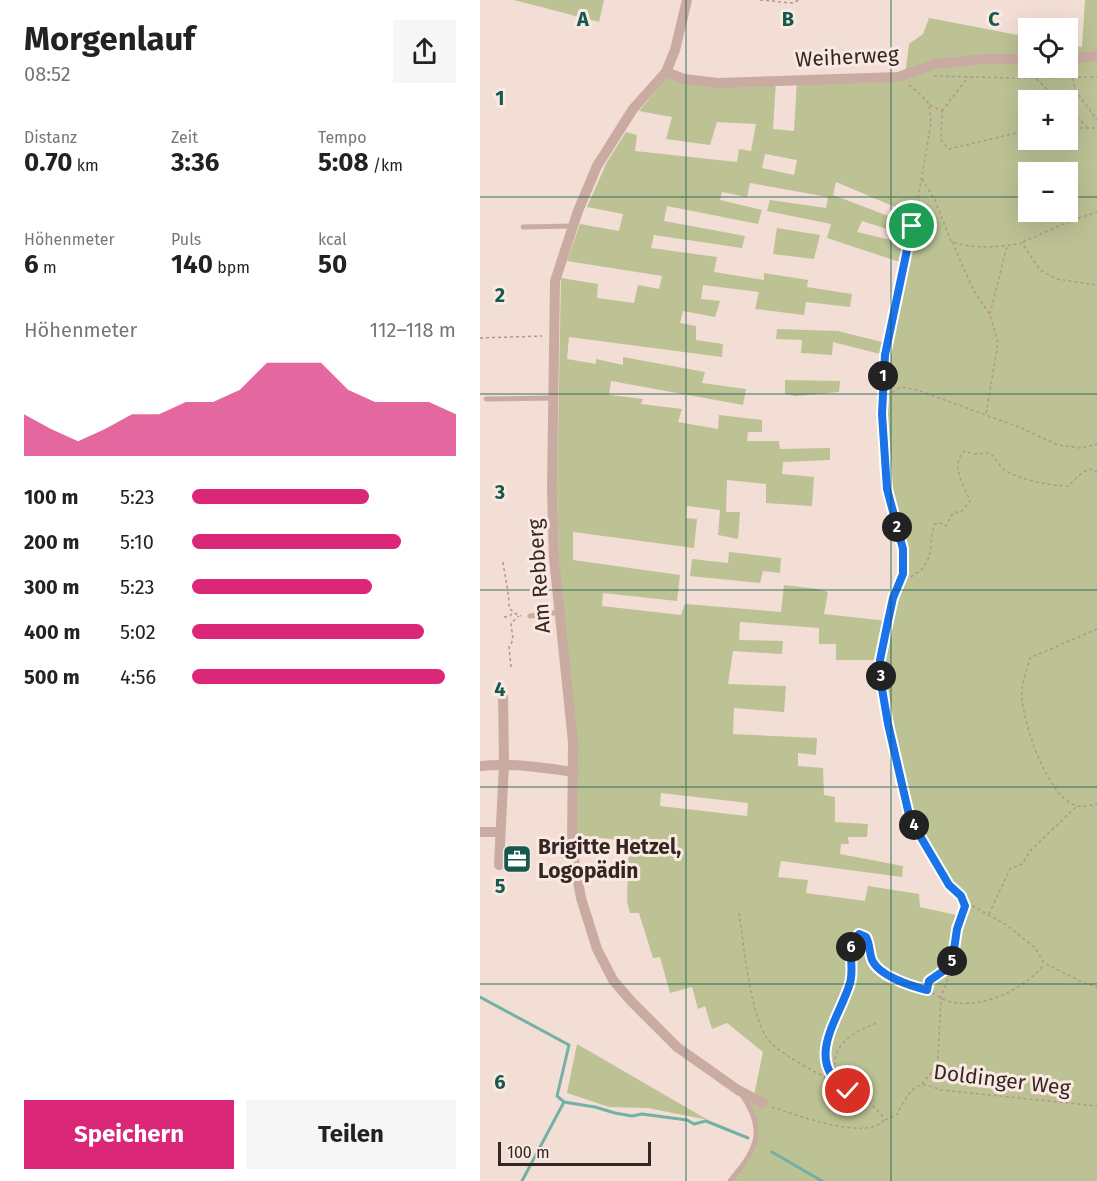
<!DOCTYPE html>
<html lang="de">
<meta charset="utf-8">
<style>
body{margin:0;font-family:"Fira Sans",sans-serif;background:#f6f6f6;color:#222;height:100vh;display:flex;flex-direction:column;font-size:22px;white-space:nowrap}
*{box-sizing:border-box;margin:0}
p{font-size:20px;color:#767676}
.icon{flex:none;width:33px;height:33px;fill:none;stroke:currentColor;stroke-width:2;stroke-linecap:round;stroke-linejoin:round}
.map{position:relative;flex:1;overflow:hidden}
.panel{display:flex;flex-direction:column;background:#fff;width:480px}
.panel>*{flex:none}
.fabs{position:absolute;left:538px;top:18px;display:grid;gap:12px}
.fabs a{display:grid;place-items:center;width:60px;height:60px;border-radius:0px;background:#fff;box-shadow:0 6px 24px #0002;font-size:30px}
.scale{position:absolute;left:18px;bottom:15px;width:153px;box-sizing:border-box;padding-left:6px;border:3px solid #342624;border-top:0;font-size:16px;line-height:21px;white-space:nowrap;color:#342624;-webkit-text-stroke:4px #fae9e1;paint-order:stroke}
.pin{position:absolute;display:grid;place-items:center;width:51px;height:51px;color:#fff;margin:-26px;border:3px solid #fff;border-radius:50%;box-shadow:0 2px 6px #0007}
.km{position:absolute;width:30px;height:30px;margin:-15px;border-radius:50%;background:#222;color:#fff;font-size:16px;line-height:30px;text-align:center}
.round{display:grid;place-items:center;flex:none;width:63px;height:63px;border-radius:0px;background:#f6f6f6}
.headline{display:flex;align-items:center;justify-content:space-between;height:102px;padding:0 24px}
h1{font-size:33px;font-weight:700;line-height:45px}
.stats{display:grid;grid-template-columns:repeat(3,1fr);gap:9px;height:102px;padding:6px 24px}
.stats div{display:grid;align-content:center}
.stats b{font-size:26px;font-weight:700}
.stats small{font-size:16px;font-weight:400}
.stats p{font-size:16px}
.chart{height:168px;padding:12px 24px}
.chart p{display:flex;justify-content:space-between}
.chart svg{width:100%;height:108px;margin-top:6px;fill:#db2777;opacity:.7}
.button{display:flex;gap:12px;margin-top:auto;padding:12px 24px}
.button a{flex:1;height:69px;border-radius:0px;background:#db2777;color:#fff;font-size:24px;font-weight:700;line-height:69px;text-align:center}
.button a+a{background:#f6f6f6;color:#222}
ul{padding:0 24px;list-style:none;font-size:20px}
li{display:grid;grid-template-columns:96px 72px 1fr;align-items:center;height:45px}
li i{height:15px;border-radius:8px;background:#db2777}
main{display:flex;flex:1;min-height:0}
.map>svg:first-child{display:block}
.green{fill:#bcc294;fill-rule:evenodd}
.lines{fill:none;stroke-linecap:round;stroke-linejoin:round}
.stream{stroke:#72b1a6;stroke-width:3}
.path{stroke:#b6948b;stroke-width:1.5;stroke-dasharray:3 3;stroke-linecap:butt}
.lane{stroke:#caaba1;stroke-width:5}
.street{stroke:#caaba1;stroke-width:10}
.route-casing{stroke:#fff;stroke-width:12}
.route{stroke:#1a73e8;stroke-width:8}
.grid{fill:none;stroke:#17584e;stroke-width:1.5;stroke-opacity:0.55}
.labels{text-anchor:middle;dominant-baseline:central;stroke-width:6;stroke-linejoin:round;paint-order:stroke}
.street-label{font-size:21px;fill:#342624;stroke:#fae9e1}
.poi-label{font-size:21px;font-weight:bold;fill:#342624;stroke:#fae9e1;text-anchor:start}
.grid-label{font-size:20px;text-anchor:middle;font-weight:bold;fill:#17584e;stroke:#fae9e1;stroke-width:6;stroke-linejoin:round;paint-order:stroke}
</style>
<main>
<section class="panel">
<div class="headline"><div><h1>Morgenlauf</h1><p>08:52</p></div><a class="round"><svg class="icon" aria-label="share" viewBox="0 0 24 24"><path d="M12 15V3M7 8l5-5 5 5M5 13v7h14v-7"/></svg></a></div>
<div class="stats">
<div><p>Distanz</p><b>0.70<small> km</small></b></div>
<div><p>Zeit</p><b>3:36</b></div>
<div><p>Tempo</p><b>5:08<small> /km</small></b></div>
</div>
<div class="stats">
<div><p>Höhenmeter</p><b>6<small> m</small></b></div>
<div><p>Puls</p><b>140<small> bpm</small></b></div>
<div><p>kcal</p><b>50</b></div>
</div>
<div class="chart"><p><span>Höhenmeter</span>112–118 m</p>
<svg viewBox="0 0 160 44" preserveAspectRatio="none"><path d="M0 44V27L10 33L20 38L30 33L40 27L50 27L60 22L70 22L80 17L90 6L100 6L110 6L120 17L130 22L140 22L150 22L160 27V44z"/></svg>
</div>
<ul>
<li><b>100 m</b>5:23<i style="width:67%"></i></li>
<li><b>200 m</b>5:10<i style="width:79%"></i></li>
<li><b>300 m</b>5:23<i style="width:68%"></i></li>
<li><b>400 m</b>5:02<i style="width:88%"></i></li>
<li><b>500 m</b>4:56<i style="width:96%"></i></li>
</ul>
<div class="button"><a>Speichern</a><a>Teilen</a></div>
</section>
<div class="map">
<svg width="617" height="1181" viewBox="0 0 617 1181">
<rect width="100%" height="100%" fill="#f2ded5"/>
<g class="green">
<polygon points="34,0 124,0 119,22"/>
<path d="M605,0H617V1181H250C257,1170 270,1157 275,1145C282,1126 268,1104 258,1090L274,1095L283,1052L247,1023L232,1029L225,1006L218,1009L212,987L190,993L180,957L173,958L159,913H150L147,901L149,841L93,835L79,560L77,489L81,278L118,284L117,298L154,303L158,285L179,289L182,276L87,261L100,224L139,231L143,214L107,207L127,162L146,132L157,135L155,151L257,162L259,149L271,151L276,124L237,122L230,145L186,139L192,117L159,111L180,86L186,72L204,79L296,81L293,129L314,131L317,80L419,77L426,68L429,44L443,34L449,18L549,37V68H588V45L602,47ZM549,100H588V140H549ZM285,154L317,160L314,175L282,168ZM549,172H588V212H549ZM356,182L434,215L432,225L353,195ZM270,183L348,197L346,208L290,200L287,211L351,224L347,238L423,263L406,343L358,331L297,329L296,339L322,340L321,353L352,355L353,342L404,355L402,414L407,489L423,549V574L413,598L408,621L344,614L348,592L338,589L304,585L301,612L205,604L201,615L122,606L123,593L197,601L200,575L93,560V532L214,548L217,519L206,518L207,506L240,510L238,535L258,539L260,512H246L247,480L286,484V503L332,506L334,477L302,474L303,462L350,460V448L300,449L299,441H267L268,432H282V420L239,415L238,429L198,422L202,409L161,404L163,399L129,395L131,381L263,405L266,389L222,383L225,372L143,357V365L116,359V364L87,359L89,337L242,357L243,344L216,340V326L200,323L203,311L235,317L240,301L221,299L223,285L279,292L275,309L324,315L326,302L370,307L372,294L327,287L328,280L284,273V280L234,272L237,257L171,248L174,235L262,248L265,236L184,221L187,206L278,224L282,210L240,200L242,192L267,197ZM382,221L429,236L428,244L377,232ZM260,622L339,628V644H356V660H400L401,683L408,724L430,819L469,885L488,904L485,917L440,907L439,894L388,886L385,901L326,893L328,880L298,877L301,861L422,877L423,866L360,854L361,844H369L368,837H387L388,824L355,822V797L344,795L343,768L318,766V753L336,755L337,738L253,734L254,708L304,712L306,686L248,684L253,651L302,654L303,641L259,640ZM181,793L268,803L267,816L180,806Z"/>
<polygon points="297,228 340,235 334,259 293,254"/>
<polygon points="305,380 360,381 359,392 316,396 305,394"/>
<polygon points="249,552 301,558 300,573 283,571 280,583 210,576 212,559 248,563"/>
<polygon points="97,1044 228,1120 168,1108 129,1107 87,1093"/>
</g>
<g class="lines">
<g class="stream">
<polyline points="0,997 89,1045 77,1096 84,1102 42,1181"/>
<polyline points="84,1102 115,1107 135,1113 152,1116 162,1114 207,1120 214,1124 226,1121 268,1138"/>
<polyline points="292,1152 342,1181"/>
</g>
<g class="path">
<polyline points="280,0 313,3 319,0"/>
<polyline points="454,76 533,78 617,77"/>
<polyline points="593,78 595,90 617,120"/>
<polyline points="556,79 579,100"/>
<polyline points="429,85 440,94 449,104 451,123 439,193 405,355 402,414 407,489 423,549 423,574 413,598 400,660 401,683 408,724 430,819 469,885 489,904 528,926 555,948 564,963 602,982 617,987"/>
<polyline points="450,105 462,111 461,140 469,149 549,130"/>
<polyline points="588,109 607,127"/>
<polyline points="462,111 488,77"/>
<polyline points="588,128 617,128"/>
<path d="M442,179L455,200L471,241C493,250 520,247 542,243L560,270L577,279L617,285"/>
<polyline points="472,242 493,289 510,315 518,343 506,414"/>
<polyline points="543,242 590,221 617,212"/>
<polyline points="510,314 527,246"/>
<polyline points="0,338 62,336"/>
<polyline points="402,399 421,387 437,390 539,427 578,445 601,448 617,444"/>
<path d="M23,562C25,578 29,591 29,608L36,614L41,616"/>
<path d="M420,582C440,573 450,567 451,543C452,536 452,531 455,524L461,523L466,526L473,513L482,511L490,501C484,485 470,466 484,451L494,454L510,453C515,457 518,463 522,468C535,479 571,486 588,486L603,472L610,469L617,472"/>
<polyline points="24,617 30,616 33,612"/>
<path d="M617,629L550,658C547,670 540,687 542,699C545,728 565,787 590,803C598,808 609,806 617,804"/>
<polyline points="31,667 29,647 33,640 31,623 39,616"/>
<path d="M259,913C264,944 270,1020 290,1042C305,1057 338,1073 357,1084"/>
<polyline points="509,914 530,869 542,864 551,850 596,807"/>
<path d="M447,989C450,979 460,969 471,970"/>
<path d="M357,1083C356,1076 354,1066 355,1059C359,1039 380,1029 397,1023"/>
<polyline points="442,1084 455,1068 458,1057 461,997 471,970 475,938 485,906 481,897"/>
<path d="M292,1107C314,1114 385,1141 403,1121L402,1115L387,1100L357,1084L349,1069L344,1051L357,1011L370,982L371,949L373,940L379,934L386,937C390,945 390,956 394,962C406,979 427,983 446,990C454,993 462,1000 471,1002C502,1009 546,989 564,964"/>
<path d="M405,1120L417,1114C422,1105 430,1086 442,1085C447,1084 455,1088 461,1090L617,1106"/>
</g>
<g class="lane">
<polyline points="43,227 93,226"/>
<polyline points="6,399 73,398"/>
<polyline points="50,616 81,612"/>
<path d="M250,1181C275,1151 288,1132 262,1095"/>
</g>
<g class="street">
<polyline points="207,0 195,50 186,72 153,109 117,166 98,211 75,281 72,488 74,558 93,742 92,849 101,898 117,949 133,980 151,1001 197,1047 258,1090 283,1103"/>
<polyline points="588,59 617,56"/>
<polyline points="186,72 204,79 238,83 419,77 455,64 504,59 549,59"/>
<path d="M0,766C32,763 61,767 93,772"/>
<polyline points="0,832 20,832"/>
<polyline points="19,865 24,764 23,691"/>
</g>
</g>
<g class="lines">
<g class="route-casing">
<path id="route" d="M368,1091C322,1061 359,1020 370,983C375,966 365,948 379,934L386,937C390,944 389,952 392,960C399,976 431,986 447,990L449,981L466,969L471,970L477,929L485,906L481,896L469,885L430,819L408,724L401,683L400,660L408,621L413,598L423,574V549L407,489L402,414L405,355L432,226"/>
</g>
<use href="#route" class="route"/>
</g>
<path class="grid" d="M206,0V1181M411,0V1181M0,197H549M588,197H617M0,394H617M0,590H617M0,787H617M0,984H617"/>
<defs>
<g id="office-square" transform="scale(1.5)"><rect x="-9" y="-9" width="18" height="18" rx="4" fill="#17584e" stroke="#fae9e1"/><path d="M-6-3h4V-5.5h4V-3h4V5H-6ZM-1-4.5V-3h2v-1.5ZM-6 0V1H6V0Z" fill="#fff"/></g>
</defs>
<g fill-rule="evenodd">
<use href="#office-square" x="37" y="859"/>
</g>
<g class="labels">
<g class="street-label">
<text transform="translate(367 57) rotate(-3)">Weiherweg</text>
<text transform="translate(59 576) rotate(-94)">Am Rebberg</text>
<text transform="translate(522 1080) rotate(7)">Doldinger Weg</text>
</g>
<g class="poi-label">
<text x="58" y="847">Brigitte Hetzel,<tspan x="58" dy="24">Logopädin</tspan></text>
</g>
</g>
<g class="grid-label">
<text x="103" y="26">A</text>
<text x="308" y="26">B</text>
<text x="514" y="26">C</text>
<text x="20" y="105">1</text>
<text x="20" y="302">2</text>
<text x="20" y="499">3</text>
<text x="20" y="696">4</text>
<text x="20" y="893">5</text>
<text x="20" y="1089">6</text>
</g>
</svg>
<div class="fabs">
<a><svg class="icon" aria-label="locate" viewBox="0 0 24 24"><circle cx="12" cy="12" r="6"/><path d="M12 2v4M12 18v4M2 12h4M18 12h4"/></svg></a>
<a>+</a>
<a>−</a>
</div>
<div class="scale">100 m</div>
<div class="pin" style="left:432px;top:226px;background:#1e9e55"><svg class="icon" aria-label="arrive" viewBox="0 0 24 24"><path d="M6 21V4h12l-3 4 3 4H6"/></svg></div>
<div class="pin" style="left:368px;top:1091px;background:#d93025"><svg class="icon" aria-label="check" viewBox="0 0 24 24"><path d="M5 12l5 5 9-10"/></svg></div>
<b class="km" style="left:403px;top:376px">1</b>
<b class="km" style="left:417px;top:527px">2</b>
<b class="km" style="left:401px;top:676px">3</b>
<b class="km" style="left:434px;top:825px">4</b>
<b class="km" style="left:472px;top:961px">5</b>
<b class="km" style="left:371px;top:947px">6</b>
</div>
</main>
